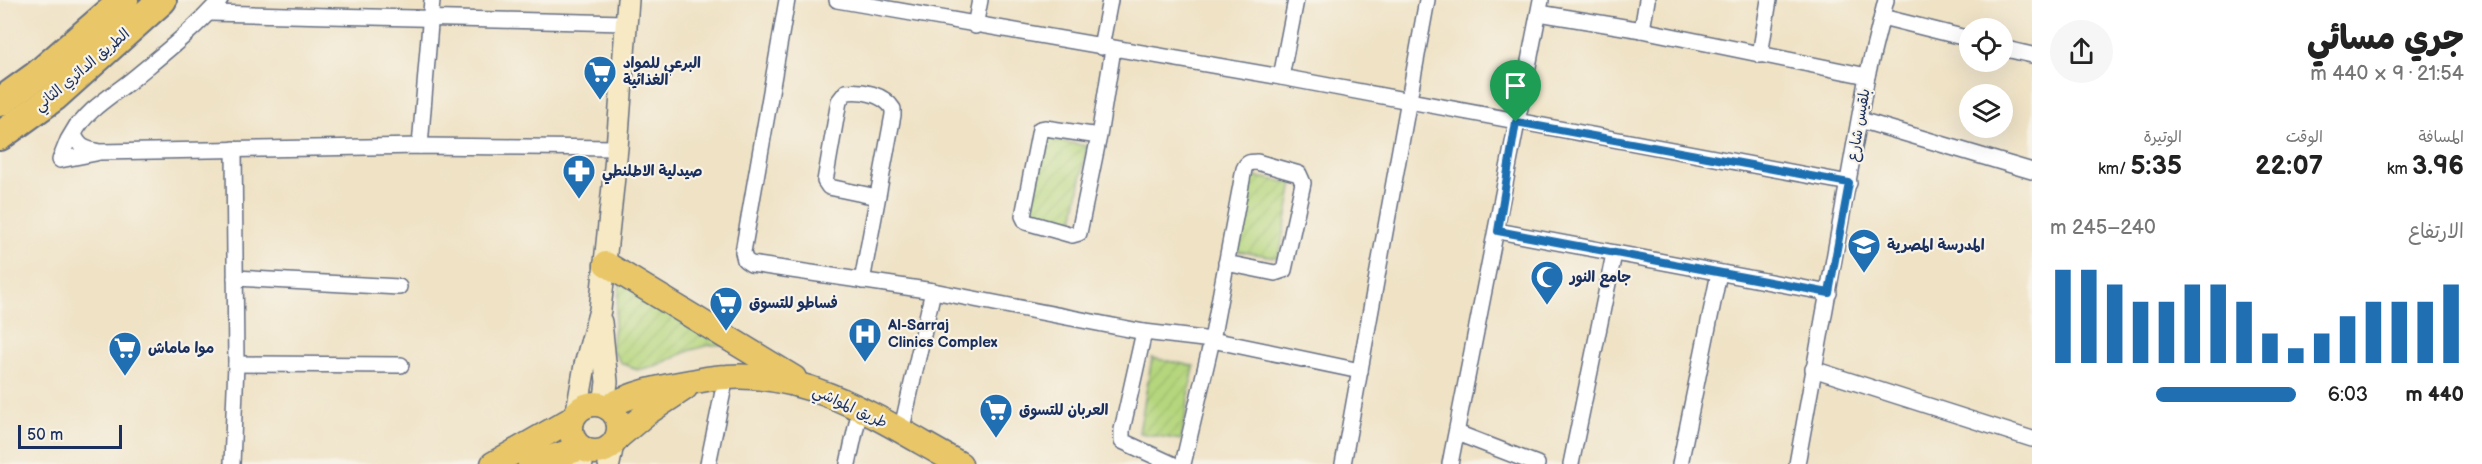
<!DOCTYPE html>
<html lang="ar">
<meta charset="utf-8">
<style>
body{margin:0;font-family:"Balsamiq Sans","Playpen Sans Arabic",sans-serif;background:#f6f6f6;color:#222;direction:rtl;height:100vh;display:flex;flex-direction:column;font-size:22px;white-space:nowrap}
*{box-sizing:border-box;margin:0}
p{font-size:20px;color:#767676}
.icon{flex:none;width:33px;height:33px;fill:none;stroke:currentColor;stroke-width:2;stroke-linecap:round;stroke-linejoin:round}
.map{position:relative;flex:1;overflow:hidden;direction:ltr}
.side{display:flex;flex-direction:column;background:#fff;width:450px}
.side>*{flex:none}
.controls{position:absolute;left:1959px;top:18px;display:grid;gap:12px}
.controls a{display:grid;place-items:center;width:54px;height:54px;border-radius:50%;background:#fff;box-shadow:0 6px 24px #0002;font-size:30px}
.scale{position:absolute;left:18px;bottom:15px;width:104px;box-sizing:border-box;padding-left:6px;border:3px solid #1b2f5e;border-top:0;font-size:16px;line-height:21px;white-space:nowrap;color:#1b2f5e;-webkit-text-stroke:4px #f7f3e8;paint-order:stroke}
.pin{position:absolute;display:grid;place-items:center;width:51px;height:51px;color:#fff;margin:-62px -26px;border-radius:50% 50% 50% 0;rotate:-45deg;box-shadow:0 0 6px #0007}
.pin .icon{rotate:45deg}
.round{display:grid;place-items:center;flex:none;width:63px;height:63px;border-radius:32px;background:#f6f6f6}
.headline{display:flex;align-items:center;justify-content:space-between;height:102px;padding:0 18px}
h1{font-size:33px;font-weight:800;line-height:45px}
.figures{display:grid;grid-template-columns:repeat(3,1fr);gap:9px;height:102px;padding:6px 18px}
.figures div{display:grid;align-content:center}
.figures b{font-size:26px;font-weight:800}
.figures small{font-size:16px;font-weight:400}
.figures p{font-size:16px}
.chart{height:168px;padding:12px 18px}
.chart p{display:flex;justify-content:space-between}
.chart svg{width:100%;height:108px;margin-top:6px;stroke:#1f6fb2;stroke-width:6}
ul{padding:0 18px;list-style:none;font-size:20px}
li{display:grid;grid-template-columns:96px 72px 1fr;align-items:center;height:45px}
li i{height:15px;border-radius:8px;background:#1f6fb2}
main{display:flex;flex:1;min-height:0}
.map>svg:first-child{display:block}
.garden{fill:url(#garden-furrows);stroke:#68826e;stroke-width:1.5}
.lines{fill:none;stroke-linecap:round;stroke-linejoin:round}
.street-casing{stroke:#656e82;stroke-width:18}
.secondary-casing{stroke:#656e82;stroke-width:24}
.primary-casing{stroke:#656e82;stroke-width:27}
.highway-casing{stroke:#656e82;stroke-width:32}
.street{stroke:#fff;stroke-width:15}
.secondary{stroke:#f6e9c3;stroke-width:21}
.primary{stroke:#e9c769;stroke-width:24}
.highway{stroke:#e9c769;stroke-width:28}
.route-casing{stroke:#fff;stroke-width:12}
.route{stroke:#1f6fb2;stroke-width:8}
.labels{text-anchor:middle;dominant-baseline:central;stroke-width:4.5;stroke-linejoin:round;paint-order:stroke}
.poi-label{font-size:15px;font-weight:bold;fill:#1b2f5e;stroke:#f7f3e8;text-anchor:start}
.street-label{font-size:15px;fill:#1b2f5e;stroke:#f7f3e8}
</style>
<main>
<section class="side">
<div class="headline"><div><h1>جري مسائي</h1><p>21:54 · 9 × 440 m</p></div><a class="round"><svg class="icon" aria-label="share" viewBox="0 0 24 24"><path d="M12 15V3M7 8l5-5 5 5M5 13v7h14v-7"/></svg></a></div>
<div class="figures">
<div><p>المسافة</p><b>3.96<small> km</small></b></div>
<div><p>الوقت</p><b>22:07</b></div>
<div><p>الوتيرة</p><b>5:35<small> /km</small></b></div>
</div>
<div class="chart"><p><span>الارتفاع</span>240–245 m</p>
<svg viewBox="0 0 160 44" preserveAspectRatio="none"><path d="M5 44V6M15 44V6M25 44V12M35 44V19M45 44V19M55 44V12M65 44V12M75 44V19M85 44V32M95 44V38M105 44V32M115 44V25M125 44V19M135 44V19M145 44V19M155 44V12"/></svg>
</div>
<ul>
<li><b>440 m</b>6:03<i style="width:57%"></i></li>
</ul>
</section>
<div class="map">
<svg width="2032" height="464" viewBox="0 0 2032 464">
<defs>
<pattern id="garden-furrows" width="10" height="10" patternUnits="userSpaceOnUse" patternTransform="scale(1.5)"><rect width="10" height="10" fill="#b5d67d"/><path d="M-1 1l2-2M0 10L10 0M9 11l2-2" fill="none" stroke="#9bb86e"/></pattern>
</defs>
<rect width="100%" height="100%" fill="#f7f3e8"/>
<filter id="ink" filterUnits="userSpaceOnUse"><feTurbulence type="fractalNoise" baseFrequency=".0167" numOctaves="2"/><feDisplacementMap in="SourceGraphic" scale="12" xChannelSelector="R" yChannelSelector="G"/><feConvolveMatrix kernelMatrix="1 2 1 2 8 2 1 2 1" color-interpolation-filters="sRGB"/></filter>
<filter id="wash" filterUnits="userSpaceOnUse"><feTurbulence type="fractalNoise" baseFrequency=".008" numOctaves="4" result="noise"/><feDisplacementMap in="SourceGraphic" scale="24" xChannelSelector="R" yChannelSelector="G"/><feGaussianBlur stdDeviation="1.35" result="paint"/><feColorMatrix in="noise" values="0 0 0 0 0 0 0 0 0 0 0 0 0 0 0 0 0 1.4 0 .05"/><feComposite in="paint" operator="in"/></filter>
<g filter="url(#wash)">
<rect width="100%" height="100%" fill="#efe2c5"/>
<g class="garden">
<polygon points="1045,138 1087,146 1073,221 1031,213"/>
<polygon points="1250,176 1293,183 1279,258 1237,251"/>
<polygon points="621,276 731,344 710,345 691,350 655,366 637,370 620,362 611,348"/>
<polygon points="1152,358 1194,366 1181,440 1139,433"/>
</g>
</g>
<g filter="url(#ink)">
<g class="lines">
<g class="street-casing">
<g id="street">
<path d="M220,0C195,29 164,53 134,78C115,94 85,110 74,134C79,148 86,149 99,152L420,146L617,148"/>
<polyline points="787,0 743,252 745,260 751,264 933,291 1144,332 1212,340 1360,371"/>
<polyline points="837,0 1281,77 1849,183"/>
<polyline points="209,13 625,23"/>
<polyline points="1539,13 1642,30 1867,76"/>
<polyline points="1882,17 1970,39"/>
<polyline points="975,26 980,0"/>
<polyline points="1642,30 1647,0"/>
<polyline points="1101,47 1110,0"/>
<polyline points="2002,48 2032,55"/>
<polyline points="1760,55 1769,0"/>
<polyline points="1281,77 1296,0"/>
<polyline points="1860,120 2032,171"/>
<polyline points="77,125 68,140 60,160 96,153"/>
<polyline points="1099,136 1045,128 1040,129 1023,216 1026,222 1072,235 1079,233 1099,136 1113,49"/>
<polyline points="420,146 432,0"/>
<polyline points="1498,231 1829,293"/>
<polyline points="235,278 399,287"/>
<path d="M862,281L893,115V109C884,94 862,90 846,92L839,101L825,181L829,187L877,197"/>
<polyline points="1144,332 1122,430 1122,441 1172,464"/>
<polyline points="236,364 401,365"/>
<polyline points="1813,369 2032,439"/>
<polyline points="901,432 933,291"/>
<polyline points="1457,433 1537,464"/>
<polyline points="232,464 236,364 234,149"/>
<polyline points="708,464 726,377"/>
<polyline points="848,464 860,409"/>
<path d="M1183,464L1212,340L1244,169C1247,162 1250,162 1257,162L1299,174L1303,183L1284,270L1275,273L1226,263"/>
<polyline points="1343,464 1427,0"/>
<polyline points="1450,464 1541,0"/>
<polyline points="1571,464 1614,254"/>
<polyline points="1680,464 1719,273"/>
<polyline points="1797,464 1867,76 1886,0"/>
</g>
</g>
<g class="secondary-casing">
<g id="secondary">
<polyline points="601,322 607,382 604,405"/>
<polyline points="577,411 585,365 600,310 617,148 628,0"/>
<polyline points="582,464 583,449"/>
<polyline points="609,464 613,444"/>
</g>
</g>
<g class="primary-casing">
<g id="primary">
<polyline points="606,264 794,378"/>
<circle cx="595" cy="428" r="24"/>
<path d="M607,407C633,393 661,387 690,382C702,380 714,377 727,377C813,371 888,425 960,464"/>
<polyline points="617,438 647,413 685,388"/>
<polyline points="493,464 572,419"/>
<polyline points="530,464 582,448"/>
</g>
</g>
<g class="highway-casing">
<g id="highway">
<polyline points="0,102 36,76 124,0"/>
<polyline points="0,136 54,97 162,0"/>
</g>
</g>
<use href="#street" class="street"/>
<use href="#secondary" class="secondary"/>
<use href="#primary" class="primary"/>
<use href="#highway" class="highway"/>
</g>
</g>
<g class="lines" filter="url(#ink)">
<g class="route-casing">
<polygon id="route" points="1516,122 1849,183 1829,293 1498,231"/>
</g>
<use href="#route" class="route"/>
</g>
<defs>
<g id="supermarket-pin" transform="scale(1.725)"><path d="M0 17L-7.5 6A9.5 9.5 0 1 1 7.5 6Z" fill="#1f6fb2" stroke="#f7f3e8"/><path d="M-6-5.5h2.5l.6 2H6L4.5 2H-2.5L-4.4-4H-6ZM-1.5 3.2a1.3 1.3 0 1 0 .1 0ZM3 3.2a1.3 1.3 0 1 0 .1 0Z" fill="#fff"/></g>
<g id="pharmacy-pin" transform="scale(1.725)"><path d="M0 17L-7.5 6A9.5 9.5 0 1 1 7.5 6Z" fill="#1f6fb2" stroke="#f7f3e8"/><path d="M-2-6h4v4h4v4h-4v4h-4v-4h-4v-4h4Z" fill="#fff"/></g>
<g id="school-pin" transform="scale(1.725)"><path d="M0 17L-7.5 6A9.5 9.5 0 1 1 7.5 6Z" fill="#1f6fb2" stroke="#f7f3e8"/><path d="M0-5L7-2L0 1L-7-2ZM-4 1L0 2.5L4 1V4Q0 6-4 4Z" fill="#fff"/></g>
<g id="mosque-pin" transform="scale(1.725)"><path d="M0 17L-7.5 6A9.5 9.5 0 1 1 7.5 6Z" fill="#1f6fb2" stroke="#f7f3e8"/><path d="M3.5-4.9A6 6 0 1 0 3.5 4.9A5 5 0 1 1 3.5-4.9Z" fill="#fff"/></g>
<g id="hospital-pin" transform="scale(1.725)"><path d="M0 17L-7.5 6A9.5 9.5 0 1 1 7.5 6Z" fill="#1f6fb2" stroke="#f7f3e8"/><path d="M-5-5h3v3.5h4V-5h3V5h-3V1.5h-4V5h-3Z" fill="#fff"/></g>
</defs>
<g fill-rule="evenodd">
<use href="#supermarket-pin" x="600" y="72"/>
<use href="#pharmacy-pin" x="579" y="171"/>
<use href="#school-pin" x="1864" y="245"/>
<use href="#mosque-pin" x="1547" y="277"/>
<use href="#supermarket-pin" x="726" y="303"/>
<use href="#hospital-pin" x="865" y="334"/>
<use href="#supermarket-pin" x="125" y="348"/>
<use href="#supermarket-pin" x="996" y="410"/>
</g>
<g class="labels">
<g class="poi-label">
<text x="623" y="63">البرعي للمواد<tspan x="623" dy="17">الغذائية</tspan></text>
<text x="602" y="171">صيدلية الاطلنطي</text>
<text x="1887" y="245">المدرسة المصرية</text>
<text x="1570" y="277">جامع النور</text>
<text x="749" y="303">فساطو للتسوق</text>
<text x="888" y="325">Al-Sarraj<tspan x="888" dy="17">Clinics Complex</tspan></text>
<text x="148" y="348">موا ماماش</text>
<text x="1019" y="410">العربان للتسوق</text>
</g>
<g class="street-label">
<text transform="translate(82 70) rotate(-40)">الطريق الدائري الثاني</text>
<text transform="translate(1859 125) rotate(-80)">بلقيس شارع</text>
<text transform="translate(850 407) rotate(25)">طريق المواشي</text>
</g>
</g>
</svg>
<div class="controls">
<a><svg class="icon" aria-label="locate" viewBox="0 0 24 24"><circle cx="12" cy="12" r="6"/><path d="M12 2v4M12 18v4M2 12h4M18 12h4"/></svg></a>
<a><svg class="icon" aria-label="layers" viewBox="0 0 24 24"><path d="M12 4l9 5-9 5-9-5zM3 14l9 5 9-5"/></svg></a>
</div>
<div class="scale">50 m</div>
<div class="pin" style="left:1516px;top:122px;background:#1e9e55"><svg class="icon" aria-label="arrive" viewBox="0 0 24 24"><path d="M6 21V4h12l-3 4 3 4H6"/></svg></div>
</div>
</main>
